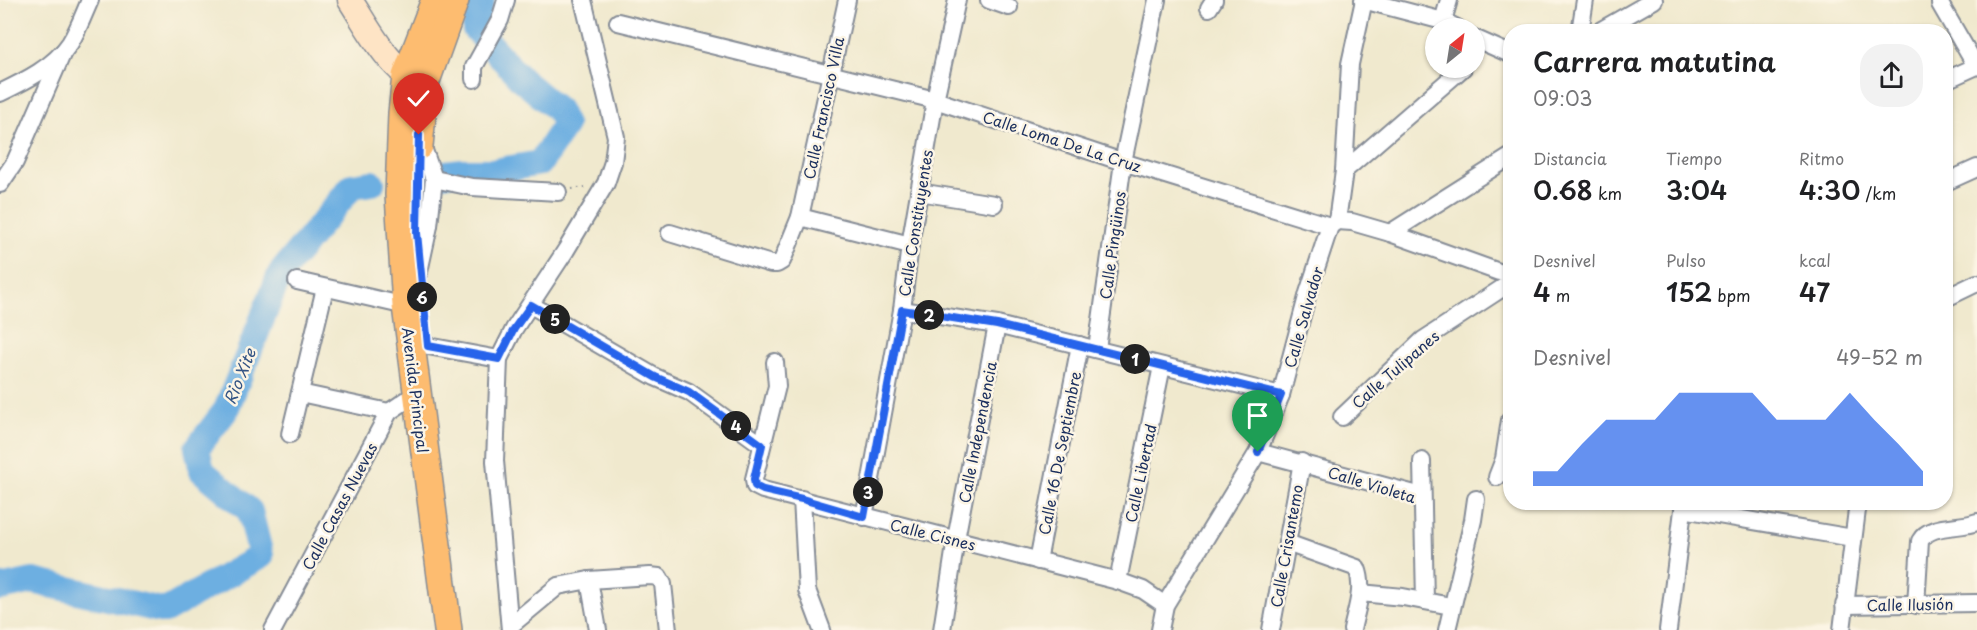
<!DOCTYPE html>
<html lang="es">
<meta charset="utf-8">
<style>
body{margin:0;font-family:"Playpen Sans",sans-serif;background:#f2f2f2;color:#202124;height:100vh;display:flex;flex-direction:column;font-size:22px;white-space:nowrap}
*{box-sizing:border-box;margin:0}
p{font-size:20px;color:#757577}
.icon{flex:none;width:33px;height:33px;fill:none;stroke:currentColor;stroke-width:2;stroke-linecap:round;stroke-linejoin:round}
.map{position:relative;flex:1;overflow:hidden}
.panel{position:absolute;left:1503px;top:24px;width:450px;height:486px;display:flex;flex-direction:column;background:#fff;border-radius:24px;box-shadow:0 2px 4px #0004}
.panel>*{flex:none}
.needle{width:39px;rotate:30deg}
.fabs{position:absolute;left:1425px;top:18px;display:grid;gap:12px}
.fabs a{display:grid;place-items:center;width:60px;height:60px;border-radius:50%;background:#fff;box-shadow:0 2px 4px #0004;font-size:30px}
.pin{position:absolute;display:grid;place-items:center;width:51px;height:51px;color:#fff;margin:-62px -26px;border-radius:50% 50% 50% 0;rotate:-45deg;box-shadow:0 0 6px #0007}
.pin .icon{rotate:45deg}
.km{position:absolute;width:30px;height:30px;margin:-15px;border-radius:50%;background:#222;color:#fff;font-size:16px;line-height:30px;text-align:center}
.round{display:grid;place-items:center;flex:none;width:63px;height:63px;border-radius:24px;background:#f2f2f2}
.overview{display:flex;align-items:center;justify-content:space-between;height:102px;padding:0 30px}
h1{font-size:27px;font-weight:600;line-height:45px}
.figures{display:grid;grid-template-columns:repeat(3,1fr);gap:9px;height:102px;padding:6px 30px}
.figures div{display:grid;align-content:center}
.figures b{font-size:26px;font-weight:600}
.figures small{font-size:16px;font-weight:400}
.figures p{font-size:16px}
.chart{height:168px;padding:12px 30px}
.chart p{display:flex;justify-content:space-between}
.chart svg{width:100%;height:108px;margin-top:6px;fill:#2563eb;opacity:.7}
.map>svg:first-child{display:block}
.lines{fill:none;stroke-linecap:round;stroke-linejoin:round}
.river{stroke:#6dafe1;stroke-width:26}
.street-casing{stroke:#868c96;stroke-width:20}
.secondary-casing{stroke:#868c96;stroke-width:27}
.primary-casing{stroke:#868c96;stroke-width:30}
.path{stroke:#868c96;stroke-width:2;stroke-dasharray:1.5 4.5;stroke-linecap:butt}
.street{stroke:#fff;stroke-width:16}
.secondary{stroke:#fee4c5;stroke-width:24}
.primary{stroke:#fdbc6f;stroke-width:27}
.route-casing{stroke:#fff;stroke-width:12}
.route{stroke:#2563eb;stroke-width:8}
.labels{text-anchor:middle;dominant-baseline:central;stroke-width:5;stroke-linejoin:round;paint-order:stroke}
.street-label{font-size:15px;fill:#1b2f5e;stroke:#fcf5e5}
.water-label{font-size:16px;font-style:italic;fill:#345585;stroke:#fcf5e5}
</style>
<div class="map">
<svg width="1977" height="630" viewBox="0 0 1977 630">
<rect width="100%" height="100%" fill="#fcf5e5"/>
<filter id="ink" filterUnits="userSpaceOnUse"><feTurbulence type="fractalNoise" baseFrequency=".0167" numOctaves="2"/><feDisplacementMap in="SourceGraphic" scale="12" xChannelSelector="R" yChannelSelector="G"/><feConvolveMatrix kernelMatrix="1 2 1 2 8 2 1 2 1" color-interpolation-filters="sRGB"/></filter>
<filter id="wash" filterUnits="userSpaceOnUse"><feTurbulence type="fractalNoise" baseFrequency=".008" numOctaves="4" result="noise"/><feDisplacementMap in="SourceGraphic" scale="24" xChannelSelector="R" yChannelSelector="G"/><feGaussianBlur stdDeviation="1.35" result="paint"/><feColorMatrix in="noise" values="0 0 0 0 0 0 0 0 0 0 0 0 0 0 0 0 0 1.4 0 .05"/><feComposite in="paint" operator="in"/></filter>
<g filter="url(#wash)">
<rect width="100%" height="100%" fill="#f0e9ce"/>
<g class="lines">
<g class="river">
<polyline points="439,174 462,171 495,171 540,163 565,125 558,110 521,79 475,29 482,0"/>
<polyline points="0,588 33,581 165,611 261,556 250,511 202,471 197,448 226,410 280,274 352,186 372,183"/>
</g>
</g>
</g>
<g filter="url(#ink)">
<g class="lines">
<g class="street-casing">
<g id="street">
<polyline points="989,0 1009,7"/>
<polyline points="1363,0 1443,21 1457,28"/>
<polyline points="1940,0 1940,4 1976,66"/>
<polyline points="1209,8 1214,0"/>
<polyline points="1443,21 1449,0"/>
<polyline points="618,22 935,100 1123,162 1330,226 1337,221 1352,222 1390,233 1499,272"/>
<polyline points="1580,32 1585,0"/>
<polyline points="1598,32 1654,0"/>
<polyline points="1474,38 1510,54"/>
<polyline points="474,79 474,67 500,20 506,0"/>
<polyline points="1946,80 1977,66"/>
<path d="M0,93C25,81 54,67 70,43C78,30 84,14 90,0"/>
<polyline points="1344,171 1463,68"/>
<polyline points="434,179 472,187 558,192"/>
<polyline points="1946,182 1977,168"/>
<polyline points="0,184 15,162 63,52"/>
<polyline points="919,192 994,204"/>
<polyline points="800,217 910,245"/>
<polyline points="1337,221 1344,171 1350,64 1364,0"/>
<polyline points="670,233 771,264 777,264 782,261 800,217 847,0"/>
<polyline points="1390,233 1510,157"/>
<polyline points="419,272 429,226 434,179 419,136"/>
<polyline points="297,281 406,306"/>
<polyline points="1946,298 1977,283"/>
<polyline points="531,305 655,377 689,392 762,445"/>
<polyline points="902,310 997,325 1281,395"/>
<polyline points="428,346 499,359"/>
<polyline points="1097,349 1123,162 1157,0"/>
<polyline points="775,362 777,386 754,479 755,486 763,490 1118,581 1143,590 1165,605"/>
<polyline points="300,393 389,412"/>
<polyline points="1342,417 1423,340 1510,283"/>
<polyline points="290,434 325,288"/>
<polyline points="1258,452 1422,496"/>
<polyline points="1422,461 1425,601"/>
<polyline points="1497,477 1504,459 1510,420"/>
<polyline points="802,499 807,590 822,630"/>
<polyline points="1683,509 1853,538"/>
<polyline points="864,517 902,310 910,245 935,100 957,0"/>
<path d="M1287,543L1357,568C1365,588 1356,610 1352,630"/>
<polyline points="1038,561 1080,345"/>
<polyline points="589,580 598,630"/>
<polyline points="1118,581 1162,366"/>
<polyline points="1360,593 1403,597 1451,606"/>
<polyline points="1844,605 1977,603"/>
<path d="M1916,605L1920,541C1930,523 1959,529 1977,522"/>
<polyline points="510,626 558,586 589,580 650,576 659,577 663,584 668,630"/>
<polyline points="273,630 389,412 417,393"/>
<polyline points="510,630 495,461 499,359 514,329 566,250 606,183 613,162 616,137 583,0"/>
<polyline points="942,630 956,539 997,325"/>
<polyline points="1160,630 1165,605 1258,452 1281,395 1308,293 1330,226"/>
<polyline points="1271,630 1302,462"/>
<polyline points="1447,630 1473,520 1476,499"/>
<polyline points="1668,630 1684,502"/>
<polyline points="1842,630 1858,502"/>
</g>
</g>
<g class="secondary-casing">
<path id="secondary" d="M350,0C367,26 391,73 421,83"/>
</g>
<g class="primary-casing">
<g id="primary">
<polyline points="435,0 406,76 402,113 399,195 406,306 448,630"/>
<polyline points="419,146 425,84 455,0"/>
</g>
</g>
<polyline class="path" points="572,189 585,187"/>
<use href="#street" class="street"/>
<use href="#secondary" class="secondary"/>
<use href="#primary" class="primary"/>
</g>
</g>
<g class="lines" filter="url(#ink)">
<g class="route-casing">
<polyline id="route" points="419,135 417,233 428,346 499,359 514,329 531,305 655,377 689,392 762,445 754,479 755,486 763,490 802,499 864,517 902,310 997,325 1281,395 1258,452"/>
</g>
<use href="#route" class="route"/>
</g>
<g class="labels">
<g class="street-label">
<text transform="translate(823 108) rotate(-78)">Calle Francisco Villa</text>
<text transform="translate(1062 141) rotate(18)">Calle Loma De La Cruz</text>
<text transform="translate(915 223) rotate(-81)">Calle Constituyentes</text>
<text transform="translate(1112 245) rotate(-82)">Calle Pingüinos</text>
<text transform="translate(1303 317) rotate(-74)">Calle Salvador</text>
<text transform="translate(1395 369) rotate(-41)">Calle Tulipanes</text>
<text transform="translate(416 390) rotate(83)">Avenida Principal</text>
<text transform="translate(977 432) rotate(-79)">Calle Independencia</text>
<text transform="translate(1059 453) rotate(-79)">Calle 16 De Septiembre</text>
<text transform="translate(1140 473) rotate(-78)">Calle Libertad</text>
<text transform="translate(1372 484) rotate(17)">Calle Violeta</text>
<text transform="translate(339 506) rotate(-62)">Calle Casas Nuevas</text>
<text transform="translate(933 534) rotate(14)">Calle Cisnes</text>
<text transform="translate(1286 546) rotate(-80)">Calle Crisantemo</text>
<text transform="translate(1910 604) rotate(-1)">Calle Ilusión</text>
</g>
<g class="water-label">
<text transform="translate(239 376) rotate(-68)">Rio Xite</text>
</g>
</g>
</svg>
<div class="fabs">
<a><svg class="needle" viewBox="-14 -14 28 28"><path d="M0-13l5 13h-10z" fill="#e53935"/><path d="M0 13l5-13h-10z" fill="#757577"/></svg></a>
</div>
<div class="pin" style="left:1258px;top:452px;background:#1e9e55"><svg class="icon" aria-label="arrive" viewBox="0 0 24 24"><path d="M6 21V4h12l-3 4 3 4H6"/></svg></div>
<div class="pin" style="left:419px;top:135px;background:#d93025"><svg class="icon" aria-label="check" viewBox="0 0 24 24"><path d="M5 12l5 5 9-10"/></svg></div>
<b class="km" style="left:1135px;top:359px">1</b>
<b class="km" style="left:929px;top:315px">2</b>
<b class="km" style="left:868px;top:492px">3</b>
<b class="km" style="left:736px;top:426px">4</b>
<b class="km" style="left:555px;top:319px">5</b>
<b class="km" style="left:422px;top:297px">6</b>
<section class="panel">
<div class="overview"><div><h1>Carrera matutina</h1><p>09:03</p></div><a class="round"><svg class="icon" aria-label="share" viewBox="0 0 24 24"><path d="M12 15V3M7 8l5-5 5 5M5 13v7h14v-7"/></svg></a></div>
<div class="figures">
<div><p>Distancia</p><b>0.68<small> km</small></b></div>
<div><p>Tiempo</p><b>3:04</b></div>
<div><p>Ritmo</p><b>4:30<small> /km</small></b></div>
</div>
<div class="figures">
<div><p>Desnivel</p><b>4<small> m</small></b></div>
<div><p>Pulso</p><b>152<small> bpm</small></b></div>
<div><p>kcal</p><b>47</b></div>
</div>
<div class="chart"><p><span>Desnivel</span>49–52 m</p>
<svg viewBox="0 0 160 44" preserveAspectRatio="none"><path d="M0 44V38L10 38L20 27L30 17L40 17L50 17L60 6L70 6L80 6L90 6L100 17L110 17L120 17L130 6L140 17L150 27L160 38V44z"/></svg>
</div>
</section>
</div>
